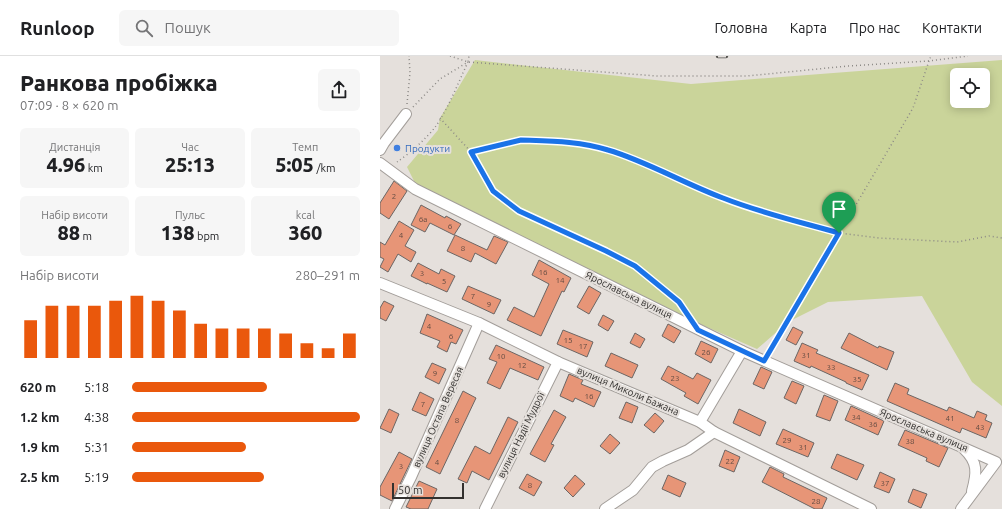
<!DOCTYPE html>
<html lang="uk">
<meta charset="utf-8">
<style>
body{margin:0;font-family:Ubuntu,sans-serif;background:#f6f6f6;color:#202124;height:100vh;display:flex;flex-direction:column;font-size:15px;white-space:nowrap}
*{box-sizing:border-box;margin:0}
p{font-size:13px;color:#757577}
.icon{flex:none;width:22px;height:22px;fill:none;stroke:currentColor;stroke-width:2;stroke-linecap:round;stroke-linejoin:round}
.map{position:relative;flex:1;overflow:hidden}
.side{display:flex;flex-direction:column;background:#fff;width:380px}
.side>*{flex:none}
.tools{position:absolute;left:570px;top:12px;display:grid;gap:8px}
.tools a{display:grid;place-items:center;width:40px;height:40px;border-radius:6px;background:#fff;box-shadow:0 2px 10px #0003;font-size:20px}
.scale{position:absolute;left:12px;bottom:10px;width:72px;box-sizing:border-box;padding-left:4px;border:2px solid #33312f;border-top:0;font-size:11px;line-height:14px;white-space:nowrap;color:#33312f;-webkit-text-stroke:3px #e5e0dc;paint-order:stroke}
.pin{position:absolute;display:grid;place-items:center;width:34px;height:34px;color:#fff;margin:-41px -17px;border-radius:50% 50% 50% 0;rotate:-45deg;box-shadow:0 0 4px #0007}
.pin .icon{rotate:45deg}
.round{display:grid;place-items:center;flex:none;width:42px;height:42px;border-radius:6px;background:#f6f6f6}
.head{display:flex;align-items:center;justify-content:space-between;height:68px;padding:0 20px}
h1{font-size:22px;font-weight:800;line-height:30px}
.metrics{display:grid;grid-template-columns:repeat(3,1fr);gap:6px;height:68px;padding:4px 20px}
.metrics div{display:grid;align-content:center;border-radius:6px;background:#f6f6f6;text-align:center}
.metrics b{font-size:20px;font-weight:800}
.metrics small{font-size:11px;font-weight:400}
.metrics p{font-size:11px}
.chart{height:112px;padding:8px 20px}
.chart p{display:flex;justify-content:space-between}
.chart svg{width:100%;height:72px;margin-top:4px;stroke:#ea580c;stroke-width:6}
ul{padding:0 20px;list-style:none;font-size:13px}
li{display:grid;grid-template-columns:64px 48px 1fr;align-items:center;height:30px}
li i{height:10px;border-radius:5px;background:#ea580c}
header{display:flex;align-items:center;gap:24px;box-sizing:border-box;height:56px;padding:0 20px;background:#fff;border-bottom:1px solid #e0e0e0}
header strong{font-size:19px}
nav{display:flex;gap:22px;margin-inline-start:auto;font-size:14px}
.search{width:280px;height:36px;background:#f6f6f6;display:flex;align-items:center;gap:10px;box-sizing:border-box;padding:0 14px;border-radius:6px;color:#757577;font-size:15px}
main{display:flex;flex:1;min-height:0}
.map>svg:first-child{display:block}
.green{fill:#cad49a;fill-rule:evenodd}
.building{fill:#e79577;stroke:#6c6664}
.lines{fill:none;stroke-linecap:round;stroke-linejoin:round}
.minor-casing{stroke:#a39e9a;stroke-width:12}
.path{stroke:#8c8986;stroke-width:1.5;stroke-dasharray:1 3;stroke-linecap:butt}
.minor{stroke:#fff;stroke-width:10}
.rail-casing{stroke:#585653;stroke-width:4.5}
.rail{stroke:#e5e0dc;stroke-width:3;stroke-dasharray:9;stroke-linecap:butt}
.route-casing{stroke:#fff;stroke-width:8}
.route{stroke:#1a73e8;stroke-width:5}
.shop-dot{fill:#3f7fe0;stroke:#e5e0dc;stroke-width:1.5}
.labels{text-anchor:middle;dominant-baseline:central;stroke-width:4;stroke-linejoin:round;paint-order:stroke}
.number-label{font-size:8px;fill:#604a41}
.shop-label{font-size:10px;fill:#366cbe;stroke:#e5e0dc;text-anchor:start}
.street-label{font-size:10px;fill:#33312f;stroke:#e5e0dc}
</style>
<header>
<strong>Runloop</strong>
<div class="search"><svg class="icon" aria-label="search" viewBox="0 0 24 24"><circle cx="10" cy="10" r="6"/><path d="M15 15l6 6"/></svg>Пошук</div>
<nav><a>Головна</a><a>Карта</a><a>Про нас</a><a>Контакти</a></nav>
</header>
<main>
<section class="side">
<div class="head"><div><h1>Ранкова пробіжка</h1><p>07:09 · 8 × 620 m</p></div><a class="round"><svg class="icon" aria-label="share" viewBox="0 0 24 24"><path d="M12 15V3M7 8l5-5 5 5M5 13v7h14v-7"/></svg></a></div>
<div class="metrics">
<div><p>Дистанція</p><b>4.96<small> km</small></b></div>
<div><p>Час</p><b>25:13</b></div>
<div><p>Темп</p><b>5:05<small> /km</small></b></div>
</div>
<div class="metrics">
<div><p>Набір висоти</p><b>88<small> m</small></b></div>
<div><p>Пульс</p><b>138<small> bpm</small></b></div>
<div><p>kcal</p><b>360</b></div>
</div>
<div class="chart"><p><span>Набір висоти</span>280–291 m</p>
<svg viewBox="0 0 160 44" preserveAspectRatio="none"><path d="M5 44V21M15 44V12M25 44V12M35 44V12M45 44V9M55 44V6M65 44V9M75 44V15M85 44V23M95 44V26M105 44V26M115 44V26M125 44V29M135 44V35M145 44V38M155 44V29"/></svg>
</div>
<ul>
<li><b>620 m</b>5:18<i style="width:59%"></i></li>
<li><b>1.2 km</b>4:38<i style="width:100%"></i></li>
<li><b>1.9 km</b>5:31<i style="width:50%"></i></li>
<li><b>2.5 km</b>5:19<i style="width:58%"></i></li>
</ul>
</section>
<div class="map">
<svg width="622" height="453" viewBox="0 0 622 453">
<rect width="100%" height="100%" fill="#e5e0dc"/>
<path class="green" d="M95,4L311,28L622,4V350L592,326L542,240L448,246L408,266L377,293L263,243L37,131L27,111L58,74L60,62ZM577,19H603V45H577Z"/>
<g class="building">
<polygon points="14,125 27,135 9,163 0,157 0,147"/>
<polygon points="41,149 65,162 66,160 81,168 74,179 50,167 45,176 31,169"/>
<polygon points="19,165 34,174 25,190 36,196 31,206 18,198 8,216 0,211 4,203 0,201 0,186 5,189"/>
<polygon points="75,179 107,194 114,180 128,186 116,208 95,197 91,206 67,195"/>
<polygon points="159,204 191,222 184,236 182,235 161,280 127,264 134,251 154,261 169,228 152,219"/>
<polygon points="38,207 59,218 61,213 75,220 67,236 47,227 47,228 31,220"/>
<polygon points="88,230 121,244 114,258 82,243"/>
<polygon points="209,230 221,237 209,258 197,251"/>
<polygon points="4,245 14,250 6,265 0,262 0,252"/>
<polygon points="47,258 83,274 76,288 71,286 67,296 57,291 60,285 40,277"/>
<polygon points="223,259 234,265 228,275 218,269"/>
<polygon points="288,268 301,275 294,287 282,280"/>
<polygon points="413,271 423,276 416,289 406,284"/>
<polygon points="183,274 213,286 207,301 177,288"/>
<polygon points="255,277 265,283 260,292 250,287"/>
<polygon points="469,277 498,292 499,290 514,296 507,314 461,292"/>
<polygon points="321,285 338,293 331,307 315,298"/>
<polygon points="422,287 438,294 436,297 489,319 482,334 466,327 466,326 431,310 430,312 414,305"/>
<polygon points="116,289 164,311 158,324 130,312 120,333 107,327 117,306 109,303"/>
<polygon points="231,297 258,309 252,322 225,310"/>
<polygon points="52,307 66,313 59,328 45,321"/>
<polygon points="288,310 313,323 317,317 331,324 318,348 304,340 306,337 281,323"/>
<polygon points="381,311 392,316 384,333 373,328"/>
<polygon points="189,318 203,324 201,328 221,336 214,351 195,342 193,346 180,340"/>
<polygon points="412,325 424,330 416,348 404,342"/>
<polygon points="515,327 529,333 527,338 567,355 569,351 594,362 597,355 607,359 605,364 612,367 606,382 582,372 580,377 507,345"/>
<polygon points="83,335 96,342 60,418 46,411"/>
<polygon points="40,336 54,343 46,360 32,354"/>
<polygon points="444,339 458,345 450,365 436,360"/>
<polygon points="246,346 258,351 252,367 239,362"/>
<polygon points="471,350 504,365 498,379 465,364"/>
<polygon points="9,353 19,358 11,377 0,372"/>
<polygon points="359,353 386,366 380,380 353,367"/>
<polygon points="174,354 186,361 171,388 174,389 165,406 150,398"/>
<polygon points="275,357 284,365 274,377 264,369"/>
<polygon points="128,361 138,366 109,424 92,415 87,427 78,423 95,390 110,398"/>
<polygon points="403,373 434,387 428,401 396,388"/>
<polygon points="525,374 568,392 559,411 546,405 547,402 518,389"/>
<polygon points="230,378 240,387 230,398 220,390"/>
<polygon points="345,394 360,401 354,416 339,410"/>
<polygon points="19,396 32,403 12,445 0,439 0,431"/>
<polygon points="457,398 484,409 477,424 451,412"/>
<polygon points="390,411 404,418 403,421 447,442 442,453 435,453 382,426"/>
<polygon points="500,416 515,423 509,437 494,431"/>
<polygon points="147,418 162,426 154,440 139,432"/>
<polygon points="195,419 205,428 193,441 184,432"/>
<polygon points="288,419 306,427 300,441 282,433"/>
<polygon points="39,425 57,433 48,453 31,453 26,451"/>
<polygon points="533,433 547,438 541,452 528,446"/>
</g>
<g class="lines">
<g class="minor-casing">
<g id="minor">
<polyline points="0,94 4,87 26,58"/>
<polyline points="0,107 35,133 362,295 616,406 581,453"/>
<polyline points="0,227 99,267 178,306 320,366 334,376 491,453"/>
<polyline points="320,366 362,295"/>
<path d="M584,393C598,406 597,417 592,435"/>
<polyline points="15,453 31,421 99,267"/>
<polyline points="105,453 178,306"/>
<polyline points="225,453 253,434 272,411 283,405 308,394 334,376"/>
</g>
</g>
<g class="path">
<polyline points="70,0 88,6 277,20 367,20 468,10 549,5 551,0"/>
<polyline points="27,48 30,17 29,0"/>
<polyline points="33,51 60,23 88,6 89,0"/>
<polyline points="60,62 91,96 113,135 139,155 226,195 255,210 299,245 306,255"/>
<polyline points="91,96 141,84 185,85 228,94 262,107 343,142 398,161 459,177 499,182 577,186 609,180 622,182"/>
<path d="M17,106C29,98 47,82 56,70C69,51 78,27 88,6"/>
<polyline points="389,296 533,52 549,5 588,0"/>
</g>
<use href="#minor" class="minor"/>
<g class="rail-casing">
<polyline id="rail" points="338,0 346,0"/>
</g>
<use href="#rail" class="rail"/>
</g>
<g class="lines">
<g class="route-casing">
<path id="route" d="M141,84C170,85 200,85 228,94C266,105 305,128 343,142C381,157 420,166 459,177L384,305L318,274L299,246L255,210L226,195L139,155L113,135L91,96Z"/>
</g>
<use href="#route" class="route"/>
</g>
<circle class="shop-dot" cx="17" cy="92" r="4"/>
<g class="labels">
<g class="number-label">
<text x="14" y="140">2</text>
<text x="43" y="163">6а</text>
<text x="70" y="170">6</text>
<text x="21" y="179">4</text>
<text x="83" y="192">8</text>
<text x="163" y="216">16</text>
<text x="42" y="217">3</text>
<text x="180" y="224">14</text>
<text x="64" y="225">5</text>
<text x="93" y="240">7</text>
<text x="109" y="248">9</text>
<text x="49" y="270">4</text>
<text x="71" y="280">6</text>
<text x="188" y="284">15</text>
<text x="203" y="290">17</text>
<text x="326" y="296">26</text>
<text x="426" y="299">31</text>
<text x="121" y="300">10</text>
<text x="142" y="309">12</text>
<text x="451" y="311">33</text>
<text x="55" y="317">9</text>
<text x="295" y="322">23</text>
<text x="477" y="323">35</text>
<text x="209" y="340">16</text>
<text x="43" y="348">7</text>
<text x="476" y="361">34</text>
<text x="570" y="362">41</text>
<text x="77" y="364">8</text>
<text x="493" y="368">36</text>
<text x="600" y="371">43</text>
<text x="407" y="384">29</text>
<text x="530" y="385">38</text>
<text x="423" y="391">31</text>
<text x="350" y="405">22</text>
<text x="57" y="406">4</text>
<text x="21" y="410">3</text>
<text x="505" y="427">37</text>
<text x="150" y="429">8</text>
<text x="436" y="445">28</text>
</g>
<g class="shop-label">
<text x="25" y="92">Продукти</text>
</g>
<g class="street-label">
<text transform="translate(249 239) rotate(26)">Ярославська вулиця</text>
<text transform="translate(248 335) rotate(23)">вулиця Миколи Бажана</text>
<text transform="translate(58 361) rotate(-66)">вулиця Остапа Вересая</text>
<text transform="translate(544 374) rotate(23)">Ярославська вулиця</text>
<text transform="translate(141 379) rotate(-64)">вулиця Надії Мудрої</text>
</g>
</g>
</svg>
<div class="tools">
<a><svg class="icon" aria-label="locate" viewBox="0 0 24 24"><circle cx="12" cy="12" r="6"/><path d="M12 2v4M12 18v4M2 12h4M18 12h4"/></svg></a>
</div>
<div class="scale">50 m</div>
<div class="pin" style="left:459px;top:177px;background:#1e9e55"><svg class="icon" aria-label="arrive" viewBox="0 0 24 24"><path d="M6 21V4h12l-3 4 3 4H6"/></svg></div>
</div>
</main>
